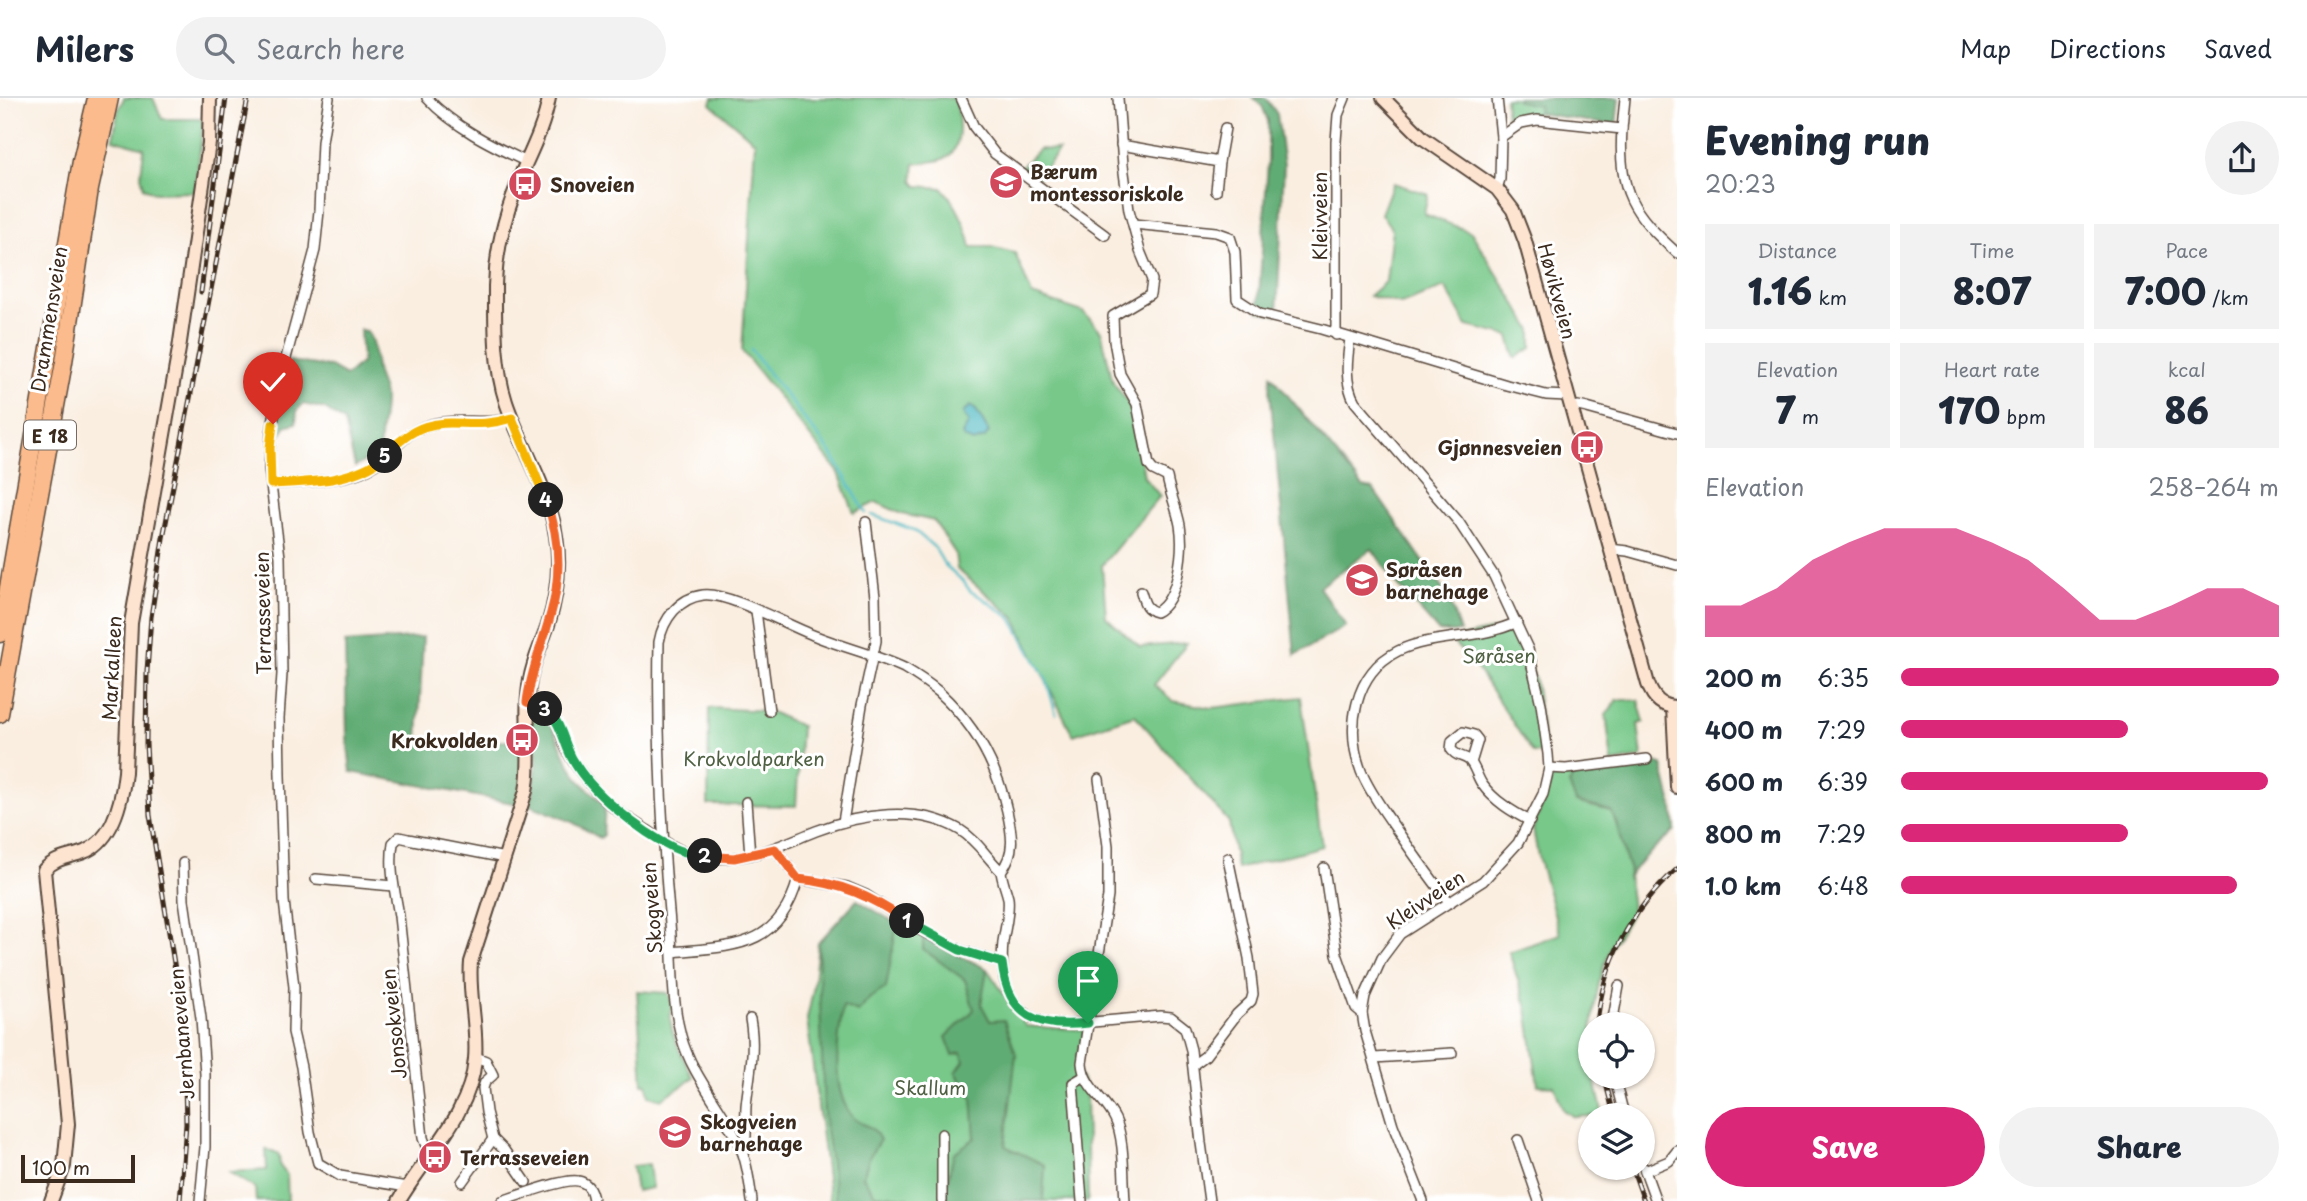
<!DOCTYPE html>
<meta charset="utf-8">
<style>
body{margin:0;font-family:"Playpen Sans",sans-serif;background:#f2f2f3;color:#1f2937;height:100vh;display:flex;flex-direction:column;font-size:26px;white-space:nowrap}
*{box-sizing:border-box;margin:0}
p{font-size:23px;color:#747a83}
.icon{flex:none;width:38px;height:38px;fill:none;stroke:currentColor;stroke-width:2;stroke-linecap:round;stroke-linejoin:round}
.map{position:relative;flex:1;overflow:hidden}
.panel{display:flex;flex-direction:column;background:#fff;width:630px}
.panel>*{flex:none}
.buttons{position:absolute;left:1578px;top:914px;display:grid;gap:14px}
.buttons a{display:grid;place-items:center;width:77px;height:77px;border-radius:50%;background:#fff;box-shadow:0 2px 5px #0004;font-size:35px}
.scale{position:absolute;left:21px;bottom:18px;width:114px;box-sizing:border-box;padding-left:7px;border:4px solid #3b2a1e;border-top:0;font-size:19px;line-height:24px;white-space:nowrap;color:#3b2a1e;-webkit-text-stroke:5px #fff;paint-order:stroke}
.pin{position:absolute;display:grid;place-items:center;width:60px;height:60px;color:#fff;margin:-72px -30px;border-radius:50% 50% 50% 0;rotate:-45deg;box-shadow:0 0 7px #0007}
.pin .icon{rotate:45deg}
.km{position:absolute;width:35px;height:35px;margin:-18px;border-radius:50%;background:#222;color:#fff;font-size:19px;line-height:35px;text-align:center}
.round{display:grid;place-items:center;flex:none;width:74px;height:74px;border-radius:37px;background:#f2f2f3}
.head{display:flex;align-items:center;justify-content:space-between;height:119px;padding:0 28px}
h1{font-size:38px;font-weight:800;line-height:52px}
.metrics{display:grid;grid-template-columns:repeat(3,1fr);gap:10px;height:119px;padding:7px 28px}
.metrics div{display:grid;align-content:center;border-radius:0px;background:#f2f2f3;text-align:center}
.metrics b{font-size:35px;font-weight:800}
.metrics small{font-size:19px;font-weight:400}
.metrics p{font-size:19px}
.chart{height:196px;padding:14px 28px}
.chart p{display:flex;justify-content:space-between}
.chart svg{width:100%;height:126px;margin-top:7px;fill:#db2777;opacity:.7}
.action{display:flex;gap:14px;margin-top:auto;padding:14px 28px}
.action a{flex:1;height:80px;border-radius:42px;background:#db2777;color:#fff;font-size:28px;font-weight:800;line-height:80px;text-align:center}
.action a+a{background:#f2f2f3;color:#1f2937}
ul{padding:0 28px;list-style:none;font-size:23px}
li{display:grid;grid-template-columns:112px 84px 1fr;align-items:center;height:52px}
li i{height:18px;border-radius:9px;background:#db2777}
header{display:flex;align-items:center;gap:42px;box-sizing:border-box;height:98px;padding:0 35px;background:#fff;border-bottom:2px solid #e0e1e3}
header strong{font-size:33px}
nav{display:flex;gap:38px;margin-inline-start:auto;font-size:24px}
.search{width:490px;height:63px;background:#f2f2f3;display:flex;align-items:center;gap:18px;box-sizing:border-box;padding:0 24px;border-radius:38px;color:#747a83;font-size:26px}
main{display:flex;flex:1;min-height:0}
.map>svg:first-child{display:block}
.green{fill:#77c889;stroke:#597954;stroke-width:2}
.forest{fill:#61ac75;stroke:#4e6b4a;stroke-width:2}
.water{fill:#49b8c1;stroke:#427170;stroke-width:2}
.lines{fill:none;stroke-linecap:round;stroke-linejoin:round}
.stream{stroke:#49b8c1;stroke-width:2.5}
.street-casing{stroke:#58473b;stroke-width:12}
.secondary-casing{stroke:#58473b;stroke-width:16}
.highway-casing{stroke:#58473b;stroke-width:19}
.street{stroke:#fff;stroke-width:9}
.secondary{stroke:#fde4d1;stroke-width:12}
.highway{stroke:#fbbb8c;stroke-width:16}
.rail-casing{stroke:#3b2a1e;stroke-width:5}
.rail{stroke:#fff;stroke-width:2.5;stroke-dasharray:8;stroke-linecap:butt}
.split-1-casing{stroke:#fff;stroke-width:14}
.split-2-casing{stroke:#fff;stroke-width:14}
.split-3-casing{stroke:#fff;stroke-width:14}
.split-4-casing{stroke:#fff;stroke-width:14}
.split-5-casing{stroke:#fff;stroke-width:14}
.split-6-casing{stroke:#fff;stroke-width:14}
.split-1{stroke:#22a559;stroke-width:9}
.split-2{stroke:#f0652b;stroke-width:9}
.split-3{stroke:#22a559;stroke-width:9}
.split-4{stroke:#f0652b;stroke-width:9}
.split-5{stroke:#f5b400;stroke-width:9}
.split-6{stroke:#f5b400;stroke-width:9}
.labels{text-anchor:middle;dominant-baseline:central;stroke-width:6;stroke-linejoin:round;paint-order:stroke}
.shield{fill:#fff;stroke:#766a62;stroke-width:2}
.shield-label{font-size:18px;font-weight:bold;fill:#3b2a1e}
.poi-label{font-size:19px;font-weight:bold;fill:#3b2a1e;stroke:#fff;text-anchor:start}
.street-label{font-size:19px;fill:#3b2a1e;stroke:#fff}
.park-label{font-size:19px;fill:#506143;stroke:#fff}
</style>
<header>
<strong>Milers</strong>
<div class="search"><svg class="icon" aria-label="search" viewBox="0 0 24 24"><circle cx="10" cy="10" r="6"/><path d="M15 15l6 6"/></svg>Search here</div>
<nav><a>Map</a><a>Directions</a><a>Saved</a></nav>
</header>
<main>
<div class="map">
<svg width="1677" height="1103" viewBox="0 0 1677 1103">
<rect width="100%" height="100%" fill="#fff"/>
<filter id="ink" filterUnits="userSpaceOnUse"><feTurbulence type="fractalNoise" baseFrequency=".0143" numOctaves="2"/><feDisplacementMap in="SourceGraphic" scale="14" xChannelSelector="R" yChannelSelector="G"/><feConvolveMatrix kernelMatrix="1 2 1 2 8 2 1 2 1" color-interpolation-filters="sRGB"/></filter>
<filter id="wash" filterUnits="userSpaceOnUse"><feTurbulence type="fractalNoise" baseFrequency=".00686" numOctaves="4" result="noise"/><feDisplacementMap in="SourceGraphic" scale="28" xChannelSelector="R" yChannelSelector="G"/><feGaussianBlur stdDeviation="1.57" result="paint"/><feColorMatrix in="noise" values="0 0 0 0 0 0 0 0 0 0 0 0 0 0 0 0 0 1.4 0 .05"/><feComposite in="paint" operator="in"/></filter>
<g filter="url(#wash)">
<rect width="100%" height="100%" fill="#faeee0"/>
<g class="green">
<polygon points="124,0 153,0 162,21 200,21 203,25 195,94 155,95 144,90 141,77 144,50 113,41 118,13"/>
<path d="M713,0H956C959,18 965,53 943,61C934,64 924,64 915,66L913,83L917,88L942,90C957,106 966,127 971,149H991L1015,155L1032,197L1083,214L1101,233L1113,284L1133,312L1144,379L1160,398L1102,467L1106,519L1140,549L1187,545L1154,587L1173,603L1212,610L1301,599L1322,748L1237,771L1229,724L1135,617L1073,637L1014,519L957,471L955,455L934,423L902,416L876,404L854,415L839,375L742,253L755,44L711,6Z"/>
<polygon points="1505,0 1517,0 1517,3 1539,7 1538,15 1511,24 1507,22"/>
<polygon points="1039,51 1059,52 1038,80 1021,69"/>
<polygon points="1393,85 1428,96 1424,116 1471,134 1532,232 1532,250 1515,260 1509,238 1467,228 1445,189 1401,206 1369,198 1386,183 1392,131 1381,116"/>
<polygon points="1517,527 1535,582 1545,656 1533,655 1474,566 1450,541"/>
<polygon points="1617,602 1638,602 1644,624 1638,626 1642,659 1612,665 1606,617"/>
<polygon points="709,610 769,613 801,628 796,708 708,707"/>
<path d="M1575,674L1571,681L1576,704L1611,713C1621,731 1621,752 1630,772C1625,786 1634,803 1631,814C1627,826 1613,843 1608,857C1592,898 1591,936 1591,978H1594L1603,1017L1575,1019L1563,1012L1554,988L1538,987L1527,910L1509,854L1560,836L1538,758L1533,731L1552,680L1559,676Z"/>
<polygon points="857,802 897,826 987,871 1026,928 1085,932 1077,958 1077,972 1086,991 1088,1103 830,1103 807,921 813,893 818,845"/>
<path d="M637,893L668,895C675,906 669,915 671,927C675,946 684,962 693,979L684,987L661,1001L649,998L647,986H643Z"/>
<polygon points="266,1051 279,1057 280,1068 287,1077 288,1103 256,1103 255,1090 229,1074 267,1072"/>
<polygon points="649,1066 652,1090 636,1093 632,1068"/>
</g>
<g class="forest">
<polygon points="1253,0 1266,0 1277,16 1284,67 1277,217 1258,213 1268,63 1268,23 1262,8"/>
<polygon points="1517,0 1619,0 1616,28 1538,15 1539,7 1517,3"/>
<path d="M360,232L367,233C375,245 374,258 376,271C377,280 383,288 384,298C385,317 378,336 380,354L355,369L344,324L325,311L303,306L297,312L296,325L285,328L282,336L277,338L282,294L289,263L330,269L346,278L362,264Z"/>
<polygon points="1271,277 1363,389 1373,391 1448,499 1460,534 1439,534 1395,484 1372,451 1319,489 1346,528 1295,557 1270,293"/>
<polygon points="423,539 418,643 516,643 524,670 523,707 351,674 347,639 345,545"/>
<path d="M527,604L539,616L549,620L568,664L580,683L605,707L603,738L600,740L572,724L530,707C539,666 539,645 527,604Z"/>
<path d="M1655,665L1662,667L1673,711L1675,732L1641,763L1627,781L1630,772C1621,752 1621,731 1611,713L1576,704L1569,686L1575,674Z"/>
<path d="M857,802L897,826L886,890L870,900L858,914L843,908C838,939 830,992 852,1018C862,1030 871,1023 880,1042L870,1058L863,1079L875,1096L909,1100V1103H836L824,1016L818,845Z"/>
<polygon points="923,840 987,871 981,906 990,923 1004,922 1016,956 1005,1048 1045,1067 1043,1103 947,1103 946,1089 954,1055 975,1040 972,999 964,989 956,974 964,963 961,955 953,957 946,939 974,912 965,882 923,851"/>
</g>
<polygon class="water" points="970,308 976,312 989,334 985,340 973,344 964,340 962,336 969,325 963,315"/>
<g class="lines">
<g class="stream">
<polyline points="751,252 831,355 866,415"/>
<polyline points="872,417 914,432 935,450 944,466 964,484 970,493 984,501 1011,520 1046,581 1056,616"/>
</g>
</g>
</g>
<g filter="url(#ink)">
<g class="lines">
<g class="street-casing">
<g id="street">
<polyline points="329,0 322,44 319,113 315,152 282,275 271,335 269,371 280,459 282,576 279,620 280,677 284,803 294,889 293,934 301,969 310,1034 318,1065 340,1078 407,1089"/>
<path d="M427,0C454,29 491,47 527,64"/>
<polyline points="961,0 974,29 995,56 1105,137"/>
<path d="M1118,0L1123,67L1129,112L1140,153L1152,182L1150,196L1113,218L1114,243L1120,276L1137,306L1149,367L1153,372L1167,379C1170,396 1177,411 1180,427C1184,450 1179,503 1156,514C1145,511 1144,504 1141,494"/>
<polyline points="1497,0 1501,39"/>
<polyline points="1622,31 1625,0"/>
<polyline points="1121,47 1219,64 1216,93"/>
<polyline points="1219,64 1225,30"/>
<path d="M1497,91L1500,81L1501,39L1521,25L1537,22L1622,31C1618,93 1632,115 1677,155"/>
<polyline points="1133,126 1216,134 1230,139 1235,154 1237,201 1260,216 1321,231 1507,287 1546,297 1567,298"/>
<polyline points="1336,237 1336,43 1338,17 1345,0"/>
<path d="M1350,241C1347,262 1344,285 1355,304L1458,423L1494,478L1528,551L1541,606L1548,656L1549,670L1543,696L1518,745L1483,783L1400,836L1382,860L1365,898L1362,915L1365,933L1393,1027L1423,1103"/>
<polyline points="1571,310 1578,308 1587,310 1677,335"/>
<path d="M271,386C298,385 349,383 371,369C393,356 405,332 432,326C458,319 486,328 512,320"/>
<polyline points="1610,451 1627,453 1677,467"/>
<polyline points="756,513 769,613"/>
<path d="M527,604L545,610L552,616C559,626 561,638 566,650C573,666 585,680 596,693C610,709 629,721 647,732C668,747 687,758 714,760C751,763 783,746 816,733C860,716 917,707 960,732C978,743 986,759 1001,773"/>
<path d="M1471,665L1478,642L1474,637L1463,634L1452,643L1451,651C1456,659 1462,657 1469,662C1475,668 1477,679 1482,686C1494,703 1513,714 1530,723"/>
<polyline points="1549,670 1566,671 1647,661"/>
<path d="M1099,681L1108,748V798L1082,965C1084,990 1105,1000 1115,1021C1125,1041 1123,1080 1125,1103"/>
<polyline points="746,704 750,757"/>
<polyline points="843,724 862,607 876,543 875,499 866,424"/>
<polyline points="775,751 798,781"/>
<polyline points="183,765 184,802 201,920 205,976 205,1049 200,1103"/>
<polyline points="1324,770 1337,856 1356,910 1362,915"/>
<polyline points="316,781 393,788"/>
<polyline points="798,781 847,789 866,797 920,832 960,852 1002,865"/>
<path d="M1450,805C1430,780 1412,754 1394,728C1382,710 1369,693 1361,673C1345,630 1354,575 1398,553C1433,536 1480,542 1517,524"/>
<path d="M672,854C733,848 779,851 798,781"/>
<polyline points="1612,926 1619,888"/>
<polyline points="476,959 486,963 493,977 485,984 483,990 486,1014 493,1041 504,1052 526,1084"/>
<polyline points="1374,960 1452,955"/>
<polyline points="1193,967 1205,958 1237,916 1251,903 1253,896 1249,860 1228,760"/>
<polyline points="1614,978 1624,1017"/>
<polyline points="942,1036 942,1103"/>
<polyline points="1518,1042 1539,1103"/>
<path d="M744,1057C748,1041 745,1025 746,1008C749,978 756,952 750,921"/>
<path d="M430,1058L423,1040L399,818C395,793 389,771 393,745L399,739L408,741L505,760"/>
<polyline points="1644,1070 1656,1103"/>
<polyline points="1645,1073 1669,1063 1677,1053"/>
<polyline points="462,1084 493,1041"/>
<path d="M502,1103C517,1098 565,1080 578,1083C589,1085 592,1093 593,1103"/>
<path d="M752,1103C750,1087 748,1071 743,1056C727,1014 693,982 681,938C672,905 673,871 671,837C662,740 657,642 659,544C663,521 679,500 703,497C728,494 791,529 818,539C846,550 876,557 904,570C916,577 928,585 939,594C974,626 997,667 1007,713C1012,735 1016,755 1001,773C1002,783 1006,791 1008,800C1010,813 1005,830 1003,844C999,887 1011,922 1059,927L1161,918L1171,919L1185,930L1191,952L1201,1045L1209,1103"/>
<polyline points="1082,1103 1073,985 1083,979"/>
</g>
</g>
<g class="secondary-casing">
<g id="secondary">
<path d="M1383,0L1423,40L1497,91L1513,112L1525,143L1648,586C1653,600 1661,609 1677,609"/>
<polyline points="1673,609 1677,689"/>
<path d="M51,1103L64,1068L68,1026L44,772C57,759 68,760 84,754C114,742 122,702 125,674L131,525L179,251L209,45L210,0"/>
<path d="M399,1103C425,1058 471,1016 475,961C478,929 468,896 471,864L526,693C533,656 523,619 530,582C533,563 542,545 548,527C557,498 561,468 556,438C549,390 521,349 506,304C494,267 495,226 495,188C496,144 509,105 526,65C536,43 545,23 549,0"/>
</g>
</g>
<g class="highway-casing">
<g id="highway">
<polyline points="0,536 81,63 96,0"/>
<polyline points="0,616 64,264 90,91 110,0"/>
</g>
</g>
<use href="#street" class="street"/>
<use href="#secondary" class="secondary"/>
<use href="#highway" class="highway"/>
<g class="rail-casing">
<g id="rail">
<polyline points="201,194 226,0"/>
<path d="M1597,926C1603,864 1631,812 1677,771"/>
<polyline points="1604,978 1614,1017"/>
<polyline points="1632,1069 1644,1103"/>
<polyline points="180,1103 186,1026 184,946 177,884 150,717 146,646 147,573 151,519 163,440 248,0"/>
</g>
</g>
<use href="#rail" class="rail"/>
</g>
</g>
<g class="lines" filter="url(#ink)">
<g class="split-1-casing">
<path id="split-1" d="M907,823L960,852L1002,865C1008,919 1038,931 1088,925"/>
</g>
<g class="split-2-casing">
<path id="split-2" d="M705,758L734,760L775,751L798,781C842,785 870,798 907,823"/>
</g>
<g class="split-3-casing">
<path id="split-3" d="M545,611C562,623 563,645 573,662C591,695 641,734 674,750C684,755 695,756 705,758"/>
</g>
<g class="split-4-casing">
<path id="split-4" d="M545,611L527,604C531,572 543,545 551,515C562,476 560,439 546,402"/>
</g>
<g class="split-5-casing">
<path id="split-5" d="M385,358C433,304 459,337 512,320L546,402"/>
</g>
<g class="split-6-casing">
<path id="split-6" d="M273,326L270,350L271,386C309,384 355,384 385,358"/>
</g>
<use href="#split-1" class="split-1"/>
<use href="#split-2" class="split-2"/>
<use href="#split-3" class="split-3"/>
<use href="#split-4" class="split-4"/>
<use href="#split-5" class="split-5"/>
<use href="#split-6" class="split-6"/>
</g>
<defs>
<g id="school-disc" transform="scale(1.75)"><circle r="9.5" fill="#d1495b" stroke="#fff"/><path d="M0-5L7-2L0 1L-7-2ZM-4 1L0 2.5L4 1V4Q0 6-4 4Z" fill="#fff"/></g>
<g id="bus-disc" transform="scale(1.75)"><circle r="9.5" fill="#d1495b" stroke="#fff"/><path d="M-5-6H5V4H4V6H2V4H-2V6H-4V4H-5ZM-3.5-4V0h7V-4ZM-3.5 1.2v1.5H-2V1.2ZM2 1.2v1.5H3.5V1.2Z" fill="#fff"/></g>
</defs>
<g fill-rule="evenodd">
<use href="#school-disc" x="1006" y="84"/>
<use href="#bus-disc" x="525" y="86"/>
<use href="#bus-disc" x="1587" y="349"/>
<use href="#school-disc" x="1362" y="482"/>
<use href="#bus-disc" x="522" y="642"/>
<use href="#school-disc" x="675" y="1034"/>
<use href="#bus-disc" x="435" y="1059"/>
</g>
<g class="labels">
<rect class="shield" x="24" y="322.5" width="52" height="29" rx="5"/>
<g class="shield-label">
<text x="50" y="337">E 18</text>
</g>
<g class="poi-label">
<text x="1030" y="73">Bærum<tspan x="1030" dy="22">montessoriskole</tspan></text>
<text x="550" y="86">Snoveien</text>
<text x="1562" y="349" text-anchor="end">Gjønnesveien</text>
<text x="1386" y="471">Søråsen<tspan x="1386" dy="22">barnehage</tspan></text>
<text x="498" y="642" text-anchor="end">Krokvolden</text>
<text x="700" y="1023">Skogveien<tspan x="700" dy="22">barnehage</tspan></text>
<text x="460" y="1059">Terrasseveien</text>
</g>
<g class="street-label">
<text transform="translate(1319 118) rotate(-90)">Kleivveien</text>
<text transform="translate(1558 193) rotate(75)">Høvikveien</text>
<text transform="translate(48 221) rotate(-81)">Drammensveien</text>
<text transform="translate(262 515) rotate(-91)">Terrasseveien</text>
<text transform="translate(111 570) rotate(-87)">Markalleen</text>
<text transform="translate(1425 801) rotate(-34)">Kleivveien</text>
<text transform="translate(651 810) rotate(-94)">Skogveien</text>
<text transform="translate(393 926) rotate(-96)">Jonsokveien</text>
<text transform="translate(181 936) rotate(-95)">Jernbaneveien</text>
</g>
<g class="park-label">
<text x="1499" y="557">Søråsen</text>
<text x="754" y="660">Krokvoldparken</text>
<text x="930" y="989">Skallum</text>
</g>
</g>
</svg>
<div class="buttons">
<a><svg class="icon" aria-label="locate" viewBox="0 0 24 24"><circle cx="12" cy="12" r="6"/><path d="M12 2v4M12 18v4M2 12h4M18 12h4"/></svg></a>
<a><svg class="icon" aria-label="layers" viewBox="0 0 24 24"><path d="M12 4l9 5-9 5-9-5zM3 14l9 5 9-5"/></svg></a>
</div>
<div class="scale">100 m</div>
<div class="pin" style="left:1088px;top:925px;background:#1e9e55"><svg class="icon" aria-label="arrive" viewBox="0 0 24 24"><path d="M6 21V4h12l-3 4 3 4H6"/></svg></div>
<div class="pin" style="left:273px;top:326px;background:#d93025"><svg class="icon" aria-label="check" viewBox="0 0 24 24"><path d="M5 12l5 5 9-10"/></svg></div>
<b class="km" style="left:907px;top:823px">1</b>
<b class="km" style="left:705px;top:758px">2</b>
<b class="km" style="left:545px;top:611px">3</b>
<b class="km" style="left:546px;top:402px">4</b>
<b class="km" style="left:385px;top:358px">5</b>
</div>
<section class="panel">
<div class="head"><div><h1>Evening run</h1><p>20:23</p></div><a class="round"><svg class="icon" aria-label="share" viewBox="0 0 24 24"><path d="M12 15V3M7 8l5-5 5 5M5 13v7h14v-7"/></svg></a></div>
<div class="metrics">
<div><p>Distance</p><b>1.16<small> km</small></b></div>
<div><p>Time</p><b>8:07</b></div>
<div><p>Pace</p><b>7:00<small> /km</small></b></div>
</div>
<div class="metrics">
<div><p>Elevation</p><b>7<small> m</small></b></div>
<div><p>Heart rate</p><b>170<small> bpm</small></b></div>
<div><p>kcal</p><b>86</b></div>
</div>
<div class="chart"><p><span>Elevation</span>258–264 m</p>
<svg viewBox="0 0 160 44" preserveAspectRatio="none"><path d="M0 44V33L10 33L20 27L30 17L40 11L50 6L60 6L70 6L80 11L90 17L100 27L110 38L120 38L130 33L140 27L150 27L160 33V44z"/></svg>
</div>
<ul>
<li><b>200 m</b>6:35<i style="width:100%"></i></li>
<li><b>400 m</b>7:29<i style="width:60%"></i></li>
<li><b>600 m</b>6:39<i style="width:97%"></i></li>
<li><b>800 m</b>7:29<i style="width:60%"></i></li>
<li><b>1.0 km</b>6:48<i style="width:89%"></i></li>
</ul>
<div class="action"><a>Save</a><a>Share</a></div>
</section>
</main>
